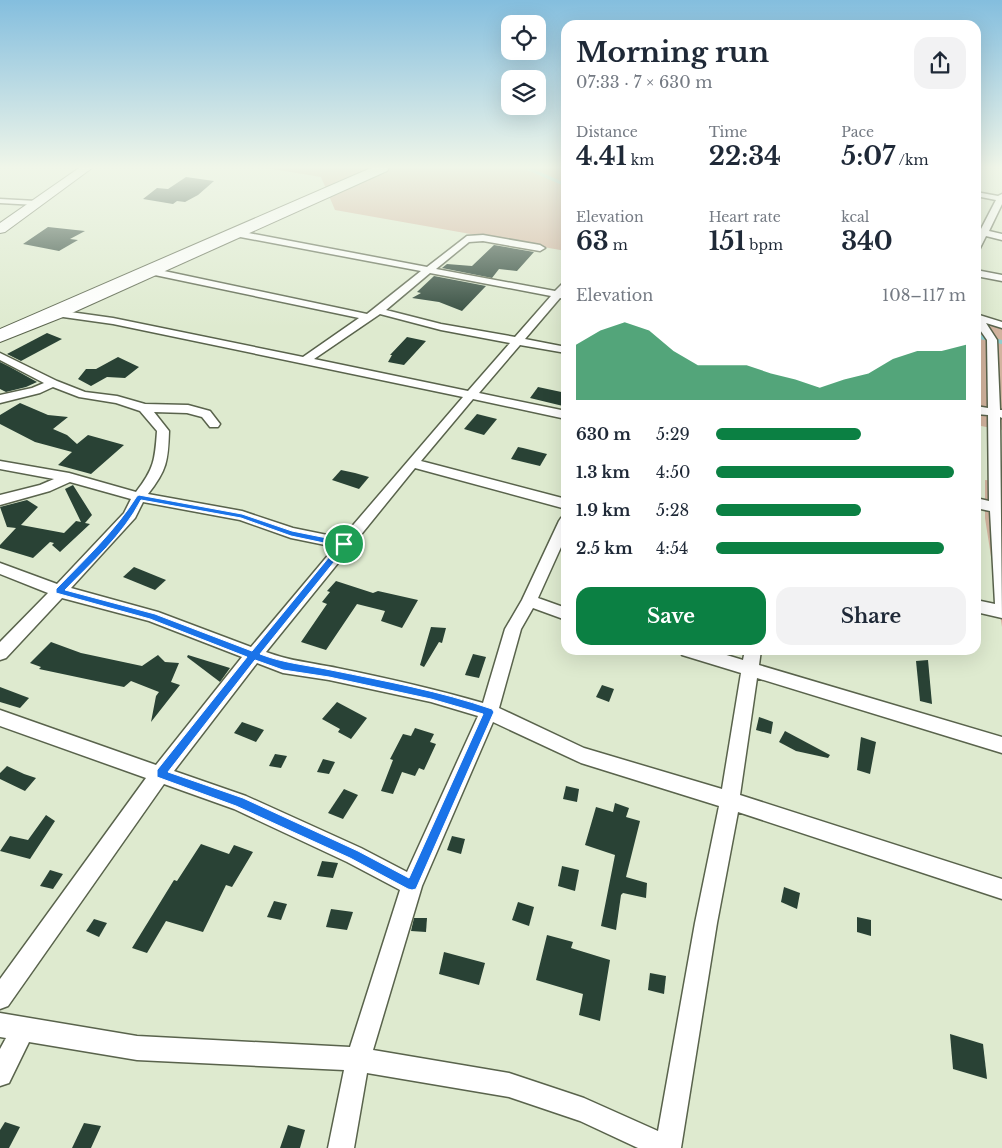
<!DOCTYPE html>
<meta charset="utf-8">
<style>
body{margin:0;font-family:"Libre Baskerville",serif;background:#f2f2f3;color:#1f2937;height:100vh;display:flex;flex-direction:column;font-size:19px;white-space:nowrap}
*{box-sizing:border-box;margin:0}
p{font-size:16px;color:#747a83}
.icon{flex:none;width:28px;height:28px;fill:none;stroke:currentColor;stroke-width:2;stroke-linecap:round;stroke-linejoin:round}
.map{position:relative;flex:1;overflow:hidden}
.details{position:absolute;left:561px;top:20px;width:420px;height:635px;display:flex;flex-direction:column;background:#fff;border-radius:15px;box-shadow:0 5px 20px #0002}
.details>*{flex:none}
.controls{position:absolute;left:501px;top:15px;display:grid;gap:10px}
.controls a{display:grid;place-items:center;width:45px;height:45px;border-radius:10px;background:#fff;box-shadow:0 5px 20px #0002;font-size:25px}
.pin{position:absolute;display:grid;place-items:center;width:42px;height:42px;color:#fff;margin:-21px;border:2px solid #fff;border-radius:50%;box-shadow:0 1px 5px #0007}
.round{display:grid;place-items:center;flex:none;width:52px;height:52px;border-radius:15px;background:#f2f2f3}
.summary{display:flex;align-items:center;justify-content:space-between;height:85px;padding:0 15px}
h1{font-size:28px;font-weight:700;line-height:38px}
.stats{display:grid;grid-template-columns:repeat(3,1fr);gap:8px;height:85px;padding:5px 15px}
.stats div{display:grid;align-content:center}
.stats b{font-size:25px;font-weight:700}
.stats small{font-size:14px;font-weight:400}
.stats p{font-size:14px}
.chart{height:140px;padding:10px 15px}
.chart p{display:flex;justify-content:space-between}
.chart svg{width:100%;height:90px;margin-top:5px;fill:#0b8043;opacity:.7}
.primary-button{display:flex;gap:10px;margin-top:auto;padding:10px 15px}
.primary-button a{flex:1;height:58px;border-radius:15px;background:#0b8043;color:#fff;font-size:20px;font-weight:700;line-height:58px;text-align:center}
.primary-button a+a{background:#f2f2f3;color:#1f2937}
ul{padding:0 15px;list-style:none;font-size:16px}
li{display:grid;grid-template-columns:80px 60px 1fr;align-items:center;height:38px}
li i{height:12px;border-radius:6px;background:#0b8043}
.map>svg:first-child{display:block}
.green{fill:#d2b39e}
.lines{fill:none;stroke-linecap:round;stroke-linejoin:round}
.stream-far1{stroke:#8fcece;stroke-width:3}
.stream{stroke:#8fcece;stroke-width:4}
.building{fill:#294235}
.street-casing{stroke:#59634c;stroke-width:3}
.primary-casing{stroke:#59634c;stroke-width:2}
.highway-casing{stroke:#59634c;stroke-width:2}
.street{fill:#fff;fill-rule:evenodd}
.primary{fill:#fff;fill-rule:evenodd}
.highway{fill:#fff;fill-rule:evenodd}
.route{fill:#1a73e8;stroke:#fff;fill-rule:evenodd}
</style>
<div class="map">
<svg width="1002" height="1148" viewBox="0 0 1002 1148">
<rect width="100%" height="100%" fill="#deeacf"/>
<g class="green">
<polygon points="266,168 566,168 566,251 335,210 321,177"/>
<polygon points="976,316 1002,323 1002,430 976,425"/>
<polygon points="985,480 1002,481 1002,627 985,518"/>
</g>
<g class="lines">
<polyline class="stream-far1" points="527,168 566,185"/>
<polyline class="stream" points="976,336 1002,342"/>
</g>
<g class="building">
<polygon points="186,177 214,181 198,195 185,202 177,201 173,204 143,199 157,188 168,189"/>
<polygon points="48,227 85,231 70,239 78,240 59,251 23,244"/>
<polygon points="494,245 534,252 517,271 499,269 492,278 442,268 447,264 472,266"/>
<polygon points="434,276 486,286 462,311 439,302 412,298 421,293 417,292"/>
<polygon points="47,333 62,339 21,361 7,354"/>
<polygon points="407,337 426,341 404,365 388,362 392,355 390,355"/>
<polygon points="118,357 139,367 125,378 107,377 91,386 78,379 86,369 96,369"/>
<polygon points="0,362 10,367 37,382 26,387 6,392 0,389"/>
<polygon points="538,387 566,393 566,400 563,406 530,398"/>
<polygon points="20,403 48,415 68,417 53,429 67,435 77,444 88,435 124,445 91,474 58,465 72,452 35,442 0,424 0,415"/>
<polygon points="477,414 497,419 484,435 464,429"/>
<polygon points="518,447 523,448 547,454 540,466 511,459"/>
<polygon points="341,470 355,473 369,477 359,489 332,480"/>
<polygon points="73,485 92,515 85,523 90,524 60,552 52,545 54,543 50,542 33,558 0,548 0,545 16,528 7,527 0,507 27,500 38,507 21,525 64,533 76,521 81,522 65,489"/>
<polygon points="134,567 166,580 155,590 123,577"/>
<polygon points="336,581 373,593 378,591 418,600 402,628 381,621 385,611 357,604 326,650 301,642 327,604 322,602 330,592 327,591"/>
<polygon points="431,627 446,628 442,643 439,642 424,667 420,665"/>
<polygon points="51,642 81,653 142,666 158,655 165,662 179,663 171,682 180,685 151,722 156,696 159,692 131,681 124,687 39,669 41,667 30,663"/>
<polygon points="473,654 486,657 479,678 465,675"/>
<polygon points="188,655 230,668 220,682 187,657"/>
<polygon points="928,660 932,704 920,701 916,661"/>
<polygon points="602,685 614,689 609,702 596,697"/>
<polygon points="0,687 29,698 20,708 0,702"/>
<polygon points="337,702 367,718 351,739 338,732 340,729 322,719"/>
<polygon points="759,717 773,722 771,734 756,730"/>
<polygon points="242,722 264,730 256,742 234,733"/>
<polygon points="415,728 434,734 430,742 436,744 424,770 419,768 415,776 402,772 393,794 381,791 393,760 390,759 403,734 411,736"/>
<polygon points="785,731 830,755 828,758 796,751 779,742"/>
<polygon points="861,737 876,742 870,774 857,770"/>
<polygon points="275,754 287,756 281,768 269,766"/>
<polygon points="323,759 335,762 329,774 317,772"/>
<polygon points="7,766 24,774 36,778 25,791 0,779 0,773"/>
<polygon points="566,786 579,789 577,802 563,799"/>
<polygon points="344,789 358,795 343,819 328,813"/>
<polygon points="615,803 629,808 626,817 640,821 626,877 647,883 646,898 623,893 621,895 616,930 601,926 615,855 585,845 596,807 613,812"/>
<polygon points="46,815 55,821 30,859 0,851 10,836 28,840"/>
<polygon points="452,836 465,839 461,854 447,850"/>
<polygon points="201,844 229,854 234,845 253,852 232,887 226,885 203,932 166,921 147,953 132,948 174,880 177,881"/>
<polygon points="322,861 338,863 333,878 317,876"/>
<polygon points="562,866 579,870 575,891 558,886"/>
<polygon points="50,870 63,874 53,889 40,886"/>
<polygon points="784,887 800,893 797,909 781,902"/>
<polygon points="274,901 287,904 281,920 267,917"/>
<polygon points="518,902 534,907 529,926 512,920"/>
<polygon points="331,909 353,912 347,930 326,927"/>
<polygon points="857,917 871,920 871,936 857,932"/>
<polygon points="414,918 427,918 426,932 411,931"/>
<polygon points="94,919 107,923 99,937 86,931"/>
<polygon points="547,935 573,942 571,948 610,960 600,1021 579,1015 583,994 536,980"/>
<polygon points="444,952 485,963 479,985 439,974"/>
<polygon points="650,973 666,976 664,994 648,990"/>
<polygon points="950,1034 983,1044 987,1079 953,1069"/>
<polygon points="5,1122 20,1127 9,1148 0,1148 0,1130"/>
<polygon points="84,1123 101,1126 91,1148 72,1148"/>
<polygon points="288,1125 305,1130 300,1148 280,1148"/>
</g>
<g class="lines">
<g class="street-casing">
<g id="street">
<polygon points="976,192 998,196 1002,194 1002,204 989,231 1002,234 1002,240 986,236 979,250 976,251 976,239 979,234 976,233 976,229 981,229 996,200 976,196"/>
<polygon points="0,199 36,201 40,203 36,205 0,203"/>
<path d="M233,230L427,267L467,236L483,235L540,245L545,248L540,251L483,241L469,242L436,269L555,291L563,283L566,282L564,293H566V299L560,298L525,339L566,347V353L520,345L479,393L566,411V419L473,399L421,461L566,499V509L415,468L266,652C289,661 313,663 337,668C386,678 435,689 483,703L505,629L522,600L559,521L561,518L566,516V536L538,598L566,608V620L533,608L521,629L499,708L584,748L722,789L741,673L682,655L680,650H710L743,660L745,650H761L759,665L1002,737V753L757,678L740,795L1002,879V899L738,812L717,923L681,1148H638L580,1121L509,1097L367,1073L354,1148H328L344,1070L137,1060L29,1042L9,1083L0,1086V1049L6,1038L0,1037V1013L137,1036L350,1047L400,890L347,862L234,809L164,784L8,1006L0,1009V979L146,778L0,726V710L156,765L242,657L149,621L62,598L6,658L0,660V642L48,593L0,574V563L57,584L124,513L131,499L70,482L50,491L0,505V495L40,485L54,479L0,469V461L69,473L136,492C154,469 155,460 157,431L140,411L116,403L79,397L53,387L40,393L0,403V395L32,388L44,383L0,360V353L57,381L85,392L117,396L145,404L188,405L210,411L220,424L218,427H210L202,417L187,413L154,412L169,431C168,461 167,470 148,494L242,511L293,528L342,538L463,397L113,324L56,316L51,313L56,310L113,318L303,357L359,318L150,274L145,271L150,268L367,314L421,271L230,235V231ZM430,273L551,296L515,337L441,324L386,310ZM380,314L441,330L510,343L468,391L314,359ZM143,502L240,520L291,538L335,547L251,647L158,612L71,588L135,518ZM257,663L283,673L329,680L431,702L478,716L407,872L361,848L246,796L174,771ZM493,722L581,763L719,806L695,923L658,1131L584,1098L509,1073L373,1050L422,886Z"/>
<polygon points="976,270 1002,275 1002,281 976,276"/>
<polygon points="976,314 1002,322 1002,328 986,323 997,340 1000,410 1002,410 1002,418 1000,417 1002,618 976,612 976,600 995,604 990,511 976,508 976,498 989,501 988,415 976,414 976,406 988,408 987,340 976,324"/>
</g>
</g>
<g class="primary-casing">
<polygon id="primary" points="79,168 92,168 5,232 0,233 0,223"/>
</g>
<g class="highway-casing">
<polygon id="highway" points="371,168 389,168 387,171 63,317 0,342 0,329"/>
</g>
<use href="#street" class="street"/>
<use href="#primary" class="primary"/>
<use href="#highway" class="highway"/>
</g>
<linearGradient id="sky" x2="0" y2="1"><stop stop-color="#84bede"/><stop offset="0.51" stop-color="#f0f6e9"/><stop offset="1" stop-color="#f0f6e9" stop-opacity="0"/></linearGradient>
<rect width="1002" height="328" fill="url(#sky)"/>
<path class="route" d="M139,495L242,514L292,531L347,542V546L260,654C283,663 307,665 331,670C385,681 440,691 492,709L494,712L416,889L412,890L408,889L350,858L236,806L157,777V770L247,657L150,619L56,593V589C85,559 115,531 137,496ZM141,500L241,518L291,536L338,546L252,651L155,614L65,590C92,562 123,535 141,500ZM255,660L283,670L329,677L431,699L483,714L409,878L358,851L243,798L168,772Z"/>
</svg>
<div class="controls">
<a><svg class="icon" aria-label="locate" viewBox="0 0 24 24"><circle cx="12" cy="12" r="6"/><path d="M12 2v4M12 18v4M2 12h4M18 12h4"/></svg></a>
<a><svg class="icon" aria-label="layers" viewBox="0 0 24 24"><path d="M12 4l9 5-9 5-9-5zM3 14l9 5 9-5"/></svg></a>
</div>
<div class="pin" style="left:344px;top:544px;background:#1e9e55"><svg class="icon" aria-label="arrive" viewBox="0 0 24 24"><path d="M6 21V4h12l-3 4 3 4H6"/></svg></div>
<section class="details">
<div class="summary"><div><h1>Morning run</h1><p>07:33 · 7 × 630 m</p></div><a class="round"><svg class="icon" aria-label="share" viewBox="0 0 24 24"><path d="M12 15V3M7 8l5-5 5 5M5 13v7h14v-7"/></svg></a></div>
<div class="stats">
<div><p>Distance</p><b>4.41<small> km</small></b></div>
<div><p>Time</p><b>22:34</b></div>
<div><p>Pace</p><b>5:07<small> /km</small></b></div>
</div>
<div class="stats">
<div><p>Elevation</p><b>63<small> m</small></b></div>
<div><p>Heart rate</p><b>151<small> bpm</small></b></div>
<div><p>kcal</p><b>340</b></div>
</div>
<div class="chart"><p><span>Elevation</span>108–117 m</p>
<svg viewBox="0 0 160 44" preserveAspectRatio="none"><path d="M0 44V17L10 10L20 6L30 10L40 20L50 27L60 27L70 27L80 31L90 34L100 38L110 34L120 31L130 24L140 20L150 20L160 17V44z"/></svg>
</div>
<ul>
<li><b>630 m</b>5:29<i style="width:58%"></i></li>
<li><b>1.3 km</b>4:50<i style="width:95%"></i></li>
<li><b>1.9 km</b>5:28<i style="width:58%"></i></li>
<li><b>2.5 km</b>4:54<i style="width:91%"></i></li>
</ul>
<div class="primary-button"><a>Save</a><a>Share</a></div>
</section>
</div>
